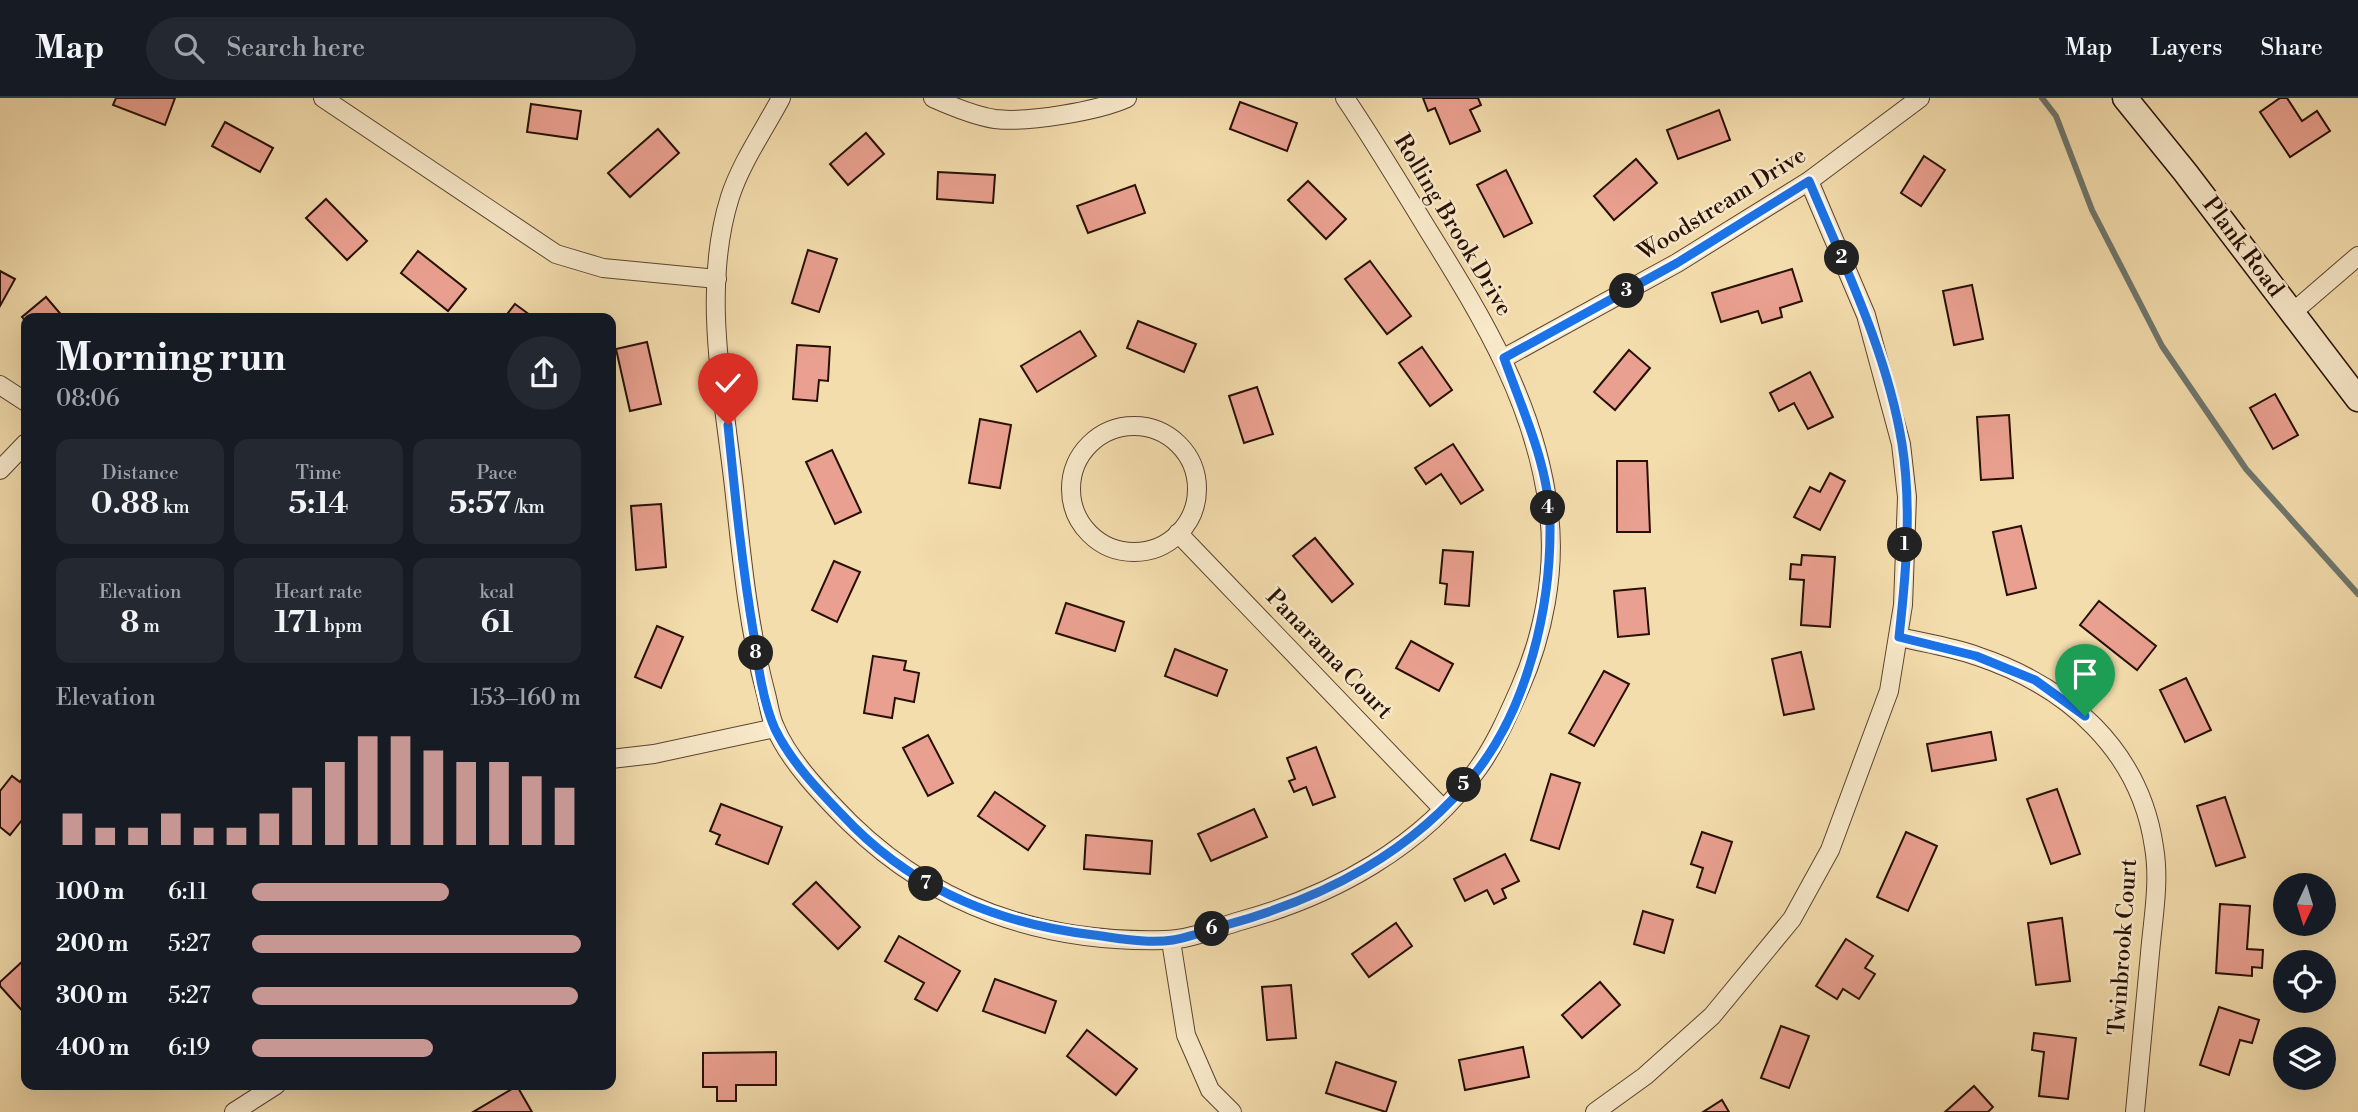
<!DOCTYPE html>
<meta charset="utf-8">
<style>
body{margin:0;font-family:"Libre Bodoni",serif;background:#242831;color:#f1f3f6;height:100vh;display:flex;flex-direction:column;font-size:26px;white-space:nowrap}
*{box-sizing:border-box;margin:0}
p{font-size:23px;color:#9ea1a6}
.icon{flex:none;width:38px;height:38px;fill:none;stroke:currentColor;stroke-width:2;stroke-linecap:round;stroke-linejoin:round}
.map{position:relative;flex:1;overflow:hidden}
.drawer{position:absolute;left:21px;top:215px;width:595px;height:777px;display:flex;flex-direction:column;background:#171b24;border-radius:14px;box-shadow:0 7px 28px #0002}
.drawer>*{flex:none}
.needle{width:46px;rotate:184deg}
.tools{position:absolute;left:2273px;top:775px;display:grid;gap:14px}
.tools a{display:grid;place-items:center;width:63px;height:63px;border-radius:50%;background:#171b24;box-shadow:0 7px 28px #0002;font-size:35px}
.pin{position:absolute;display:grid;place-items:center;width:60px;height:60px;color:#fff;margin:-72px -30px;border-radius:50% 50% 50% 0;rotate:-45deg;box-shadow:0 0 7px #0007}
.pin .icon{rotate:45deg}
.km{position:absolute;width:35px;height:35px;margin:-18px;border-radius:50%;background:#222;color:#fff;font-size:19px;line-height:35px;text-align:center}
.round{display:grid;place-items:center;flex:none;width:74px;height:74px;border-radius:37px;background:#242831}
.overview{display:flex;align-items:center;justify-content:space-between;height:119px;padding:0 35px}
h1{font-size:38px;font-weight:800;line-height:52px}
.stats{display:grid;grid-template-columns:repeat(3,1fr);gap:10px;height:119px;padding:7px 35px}
.stats div{display:grid;align-content:center;border-radius:14px;background:#242831;text-align:center}
.stats b{font-size:30px;font-weight:800}
.stats small{font-size:19px;font-weight:400}
.stats p{font-size:19px}
.chart{height:196px;padding:14px 35px}
.chart p{display:flex;justify-content:space-between}
.chart svg{width:100%;height:126px;margin-top:7px;stroke:#c59692;stroke-width:6}
ul{padding:0 35px;list-style:none;font-size:23px}
li{display:grid;grid-template-columns:112px 84px 1fr;align-items:center;height:52px}
li i{height:18px;border-radius:9px;background:#c59692}
header{display:flex;align-items:center;gap:42px;box-sizing:border-box;height:98px;padding:0 35px;background:#171b24;border-bottom:2px solid #363941}
header strong{font-size:33px}
nav{display:flex;gap:38px;margin-inline-start:auto;font-size:24px}
.search{width:490px;height:63px;background:#242831;display:flex;align-items:center;gap:18px;box-sizing:border-box;padding:0 24px;border-radius:38px;color:#9ea1a6;font-size:26px}
.map>svg:first-child{display:block}
.lines{fill:none;stroke-linecap:round;stroke-linejoin:round}
.stream{stroke:#6e766d;stroke-width:6}
.building{fill:#eaa090;stroke:#271005;stroke-width:2}
.street-casing{stroke:#5a432f;stroke-width:20}
.secondary-casing{stroke:#271005;stroke-width:27}
.street{stroke:#f8e9ca;stroke-width:18}
.secondary{stroke:#f8e9ca;stroke-width:24}
.route-casing{stroke:#fff;stroke-width:14}
.route{stroke:#1a73e8;stroke-width:9}
.labels{text-anchor:middle;dominant-baseline:central;stroke-width:5;stroke-linejoin:round;paint-order:stroke}
.street-label{font-size:23px;fill:#271005;stroke:#f8e9ca}
</style>
<header>
<strong>Map</strong>
<div class="search"><svg class="icon" aria-label="search" viewBox="0 0 24 24"><circle cx="10" cy="10" r="6"/><path d="M15 15l6 6"/></svg>Search here</div>
<nav><a>Map</a><a>Layers</a><a>Share</a></nav>
</header>
<div class="map">
<svg width="2358" height="1014" viewBox="0 0 2358 1014">
<rect width="100%" height="100%" fill="#f4ddad"/>
<filter id="stains"><feTurbulence type="fractalNoise" baseFrequency=".00286" numOctaves="4"/><feColorMatrix values="0 0 0 0 .2 0 0 0 0 .09 0 0 0 0 .02 0 0 0 .5 -.17"/></filter>
<radialGradient id="worn" r=".72"><stop offset=".6" stop-color="#630" stop-opacity="0"/><stop offset="1" stop-color="#630" stop-opacity=".3"/></radialGradient>
<g class="lines">
<polyline class="stream" points="2042,0 2056,18 2092,112 2162,248 2246,371 2358,496"/>
</g>
<g class="building">
<polygon points="116,0 175,0 165,27 113,7"/>
<polygon points="1423,0 1478,0 1481,7 1470,12 1480,33 1450,46 1435,10 1428,13"/>
<polygon points="2280,0 2287,0 2302,23 2317,13 2330,33 2290,59 2260,14"/>
<polygon points="1240,4 1297,25 1287,53 1230,31"/>
<polygon points="531,6 581,13 577,41 527,34"/>
<polygon points="1719,12 1730,42 1678,61 1667,32"/>
<polygon points="225,24 273,50 260,74 212,48"/>
<polygon points="658,31 679,55 630,99 608,75"/>
<polygon points="866,35 884,56 848,87 830,66"/>
<polygon points="1924,58 1945,72 1921,108 1901,95"/>
<polygon points="1636,61 1657,85 1614,122 1594,98"/>
<polygon points="1506,72 1532,125 1504,139 1477,87"/>
<polygon points="938,74 995,77 993,105 937,101"/>
<polygon points="1308,83 1346,121 1326,141 1288,102"/>
<polygon points="1135,87 1145,115 1088,135 1077,108"/>
<polygon points="326,101 367,143 347,162 306,120"/>
<polygon points="808,152 837,161 819,214 792,205"/>
<polygon points="418,153 466,191 448,213 401,175"/>
<polygon points="1370,163 1411,218 1387,236 1345,181"/>
<polygon points="1792,171 1802,203 1780,210 1782,219 1762,225 1758,213 1721,224 1712,195"/>
<polygon points="0,173 15,181 0,208"/>
<polygon points="1972,187 1983,241 1954,247 1943,193"/>
<polygon points="46,199 64,220 26,220 26,224 22,219"/>
<polygon points="515,206 534,220 504,220"/>
<polygon points="1138,223 1196,246 1184,274 1127,250"/>
<polygon points="1080,233 1096,258 1037,294 1021,268"/>
<polygon points="647,244 661,306 630,313 616,251"/>
<polygon points="797,247 830,249 828,283 819,282 817,303 793,301"/>
<polygon points="1422,249 1452,292 1430,308 1399,265"/>
<polygon points="1629,252 1650,270 1615,312 1594,294"/>
<polygon points="1810,274 1833,319 1808,331 1794,305 1779,313 1770,295"/>
<polygon points="1257,289 1273,336 1244,345 1229,298"/>
<polygon points="2275,296 2298,337 2273,351 2250,310"/>
<polygon points="2009,317 2013,380 1981,382 1977,319"/>
<polygon points="980,321 1011,327 1000,390 969,385"/>
<polygon points="1453,346 1483,392 1461,406 1441,376 1426,386 1415,370"/>
<polygon points="832,352 861,414 835,426 806,364"/>
<polygon points="1617,363 1647,363 1650,434 1617,434"/>
<polygon points="1830,375 1845,383 1820,432 1794,419 1810,389 1820,394"/>
<polygon points="661,406 666,469 636,472 631,408"/>
<polygon points="2021,428 2036,490 2007,497 1993,434"/>
<polygon points="1315,440 1353,486 1332,504 1293,458"/>
<polygon points="1443,452 1473,454 1469,508 1445,506 1447,486 1440,485"/>
<polygon points="1802,457 1835,459 1830,529 1801,527 1804,482 1790,481 1791,466 1801,467"/>
<polygon points="834,463 860,474 837,524 812,512"/>
<polygon points="1645,490 1649,536 1618,539 1614,493"/>
<polygon points="2099,503 2156,548 2137,572 2080,527"/>
<polygon points="1066,505 1124,524 1115,553 1056,535"/>
<polygon points="657,528 683,539 661,590 635,579"/>
<polygon points="1411,543 1453,566 1439,593 1396,570"/>
<polygon points="1175,551 1227,572 1217,598 1165,578"/>
<polygon points="1801,554 1814,611 1784,617 1772,561"/>
<polygon points="873,558 906,563 904,572 919,575 914,604 895,600 892,620 864,615"/>
<polygon points="1604,573 1629,586 1594,648 1569,635"/>
<polygon points="2186,580 2211,632 2185,644 2160,592"/>
<polygon points="1991,634 1996,662 1932,673 1927,646"/>
<polygon points="928,637 953,685 928,698 903,650"/>
<polygon points="1316,649 1335,699 1313,707 1306,689 1294,694 1289,683 1295,681 1287,660"/>
<polygon points="26,675 26,717 10,737 0,729 0,693 12,678 20,684"/>
<polygon points="1551,676 1580,685 1559,751 1531,742"/>
<polygon points="2057,691 2080,756 2051,766 2027,701"/>
<polygon points="995,694 1045,728 1028,752 978,718"/>
<polygon points="2225,699 2245,759 2216,768 2197,708"/>
<polygon points="721,706 782,729 768,766 716,746 720,737 710,733"/>
<polygon points="1254,711 1267,739 1211,763 1198,736"/>
<polygon points="1702,734 1732,744 1715,795 1697,789 1703,770 1691,766"/>
<polygon points="1906,734 1937,748 1908,813 1877,799"/>
<polygon points="1086,737 1152,743 1150,776 1084,771"/>
<polygon points="1505,756 1519,783 1502,791 1506,800 1494,806 1487,792 1465,803 1454,781"/>
<polygon points="816,784 860,829 838,851 793,806"/>
<polygon points="2220,806 2250,808 2247,851 2263,852 2262,870 2252,869 2252,878 2216,875"/>
<polygon points="1643,813 1673,822 1664,855 1634,846"/>
<polygon points="2062,820 2070,883 2036,887 2028,825"/>
<polygon points="1396,825 1412,848 1369,879 1352,856"/>
<polygon points="899,838 960,873 937,913 915,901 924,885 885,863"/>
<polygon points="1846,841 1873,858 1865,870 1875,876 1859,901 1843,891 1837,901 1816,888"/>
<polygon points="26,860 26,917 0,888 0,884"/>
<polygon points="995,881 1056,903 1045,935 983,913"/>
<polygon points="1600,884 1620,907 1582,940 1562,917"/>
<polygon points="1291,887 1296,940 1267,942 1262,889"/>
<polygon points="2219,909 2259,922 2252,945 2240,942 2229,977 2200,967"/>
<polygon points="1781,928 1809,938 1789,990 1761,980"/>
<polygon points="1087,932 1137,971 1116,997 1067,958"/>
<polygon points="2034,935 2076,940 2068,1001 2039,998 2044,954 2032,952"/>
<polygon points="1523,949 1529,979 1465,992 1459,962"/>
<polygon points="776,954 776,987 736,987 736,1003 717,1003 717,989 703,989 703,955"/>
<polygon points="1336,964 1396,984 1386,1014 1326,995"/>
<polygon points="517,988 532,1014 473,1014"/>
<polygon points="1974,988 1993,1009 1988,1014 1945,1014"/>
<polygon points="1722,1002 1729,1014 1703,1014"/>
</g>
<g class="lines">
<g class="street-casing">
<g id="street">
<polyline points="323,0 556,156 603,170 717,181"/>
<path d="M781,0C764,32 741,65 730,99C700,194 725,302 735,398C742,464 749,532 766,596C769,607 770,619 775,629C789,663 824,699 850,725C936,809 1044,845 1164,842C1189,842 1216,830 1240,823C1332,798 1423,749 1479,669C1496,645 1508,617 1520,590C1543,538 1556,474 1549,416C1537,309 1484,222 1428,132C1401,88 1374,43 1345,0"/>
<path d="M933,0C951,8 975,18 995,21C1027,25 1098,13 1127,0"/>
<polyline points="2293,214 2358,158"/>
<polyline points="1504,260 1677,165 1809,83 1920,0"/>
<polyline points="0,287 26,304"/>
<circle cx="1134" cy="391" r="63"/>
<polyline points="0,372 26,345"/>
<polyline points="1178,435 1443,711"/>
<path d="M1899,539C1925,545 1952,549 1977,558C2067,588 2140,652 2154,749C2160,784 2153,820 2150,855C2145,908 2140,961 2135,1014"/>
<polyline points="611,661 654,656 775,630"/>
<polyline points="1171,843 1186,937 1210,992 1232,1014"/>
<polyline points="234,1014 276,987"/>
<polyline points="1595,1014 1645,978 1712,918 1792,821 1830,752 1889,593 1903,507 1907,399 1901,346 1866,217 1809,83"/>
</g>
</g>
<g class="secondary-casing">
<polyline id="secondary" points="2125,0 2185,74 2358,301"/>
</g>
<use href="#street" class="street"/>
<use href="#secondary" class="secondary"/>
</g>
<g class="lines">
<g class="route-casing">
<path id="route" d="M728,327C735,397 742,468 754,538C758,568 763,604 775,631C793,668 826,700 854,729C921,795 1002,826 1094,837C1118,840 1148,846 1173,842C1190,839 1209,832 1226,827C1324,800 1413,755 1477,673C1528,607 1551,509 1550,427C1550,370 1523,314 1504,260L1677,165L1809,83C1845,169 1887,254 1902,346C1912,409 1906,476 1899,539L1976,558L2035,582L2085,618"/>
</g>
<use href="#route" class="route"/>
</g>
<g class="labels">
<g class="street-label">
<text transform="translate(1722 106) rotate(-32)">Woodstream Drive</text>
<text transform="translate(1453 127) rotate(59)">Rolling Brook Drive</text>
<text transform="translate(2243 149) rotate(53)">Plank Road</text>
<text transform="translate(1329 556) rotate(46)">Panarama Court</text>
<text transform="translate(2123 849) rotate(-86)">Twinbrook Court</text>
</g>
</g>
<rect width="100%" height="100%" filter="url(#stains)"/>
<rect width="100%" height="100%" fill="url(#worn)"/>
</svg>
<div class="tools">
<a><svg class="needle" viewBox="-14 -14 28 28"><path d="M0-13l5 13h-10z" fill="#e53935"/><path d="M0 13l5-13h-10z" fill="#9ea1a6"/></svg></a>
<a><svg class="icon" aria-label="locate" viewBox="0 0 24 24"><circle cx="12" cy="12" r="6"/><path d="M12 2v4M12 18v4M2 12h4M18 12h4"/></svg></a>
<a><svg class="icon" aria-label="layers" viewBox="0 0 24 24"><path d="M12 4l9 5-9 5-9-5zM3 14l9 5 9-5"/></svg></a>
</div>
<div class="pin" style="left:2085px;top:618px;background:#1e9e55"><svg class="icon" aria-label="arrive" viewBox="0 0 24 24"><path d="M6 21V4h12l-3 4 3 4H6"/></svg></div>
<div class="pin" style="left:728px;top:327px;background:#d93025"><svg class="icon" aria-label="check" viewBox="0 0 24 24"><path d="M5 12l5 5 9-10"/></svg></div>
<b class="km" style="left:1905px;top:447px">1</b>
<b class="km" style="left:1842px;top:160px">2</b>
<b class="km" style="left:1627px;top:193px">3</b>
<b class="km" style="left:1548px;top:410px">4</b>
<b class="km" style="left:1464px;top:687px">5</b>
<b class="km" style="left:1212px;top:831px">6</b>
<b class="km" style="left:926px;top:786px">7</b>
<b class="km" style="left:756px;top:555px">8</b>
<section class="drawer">
<div class="overview"><div><h1>Morning run</h1><p>08:06</p></div><a class="round"><svg class="icon" aria-label="share" viewBox="0 0 24 24"><path d="M12 15V3M7 8l5-5 5 5M5 13v7h14v-7"/></svg></a></div>
<div class="stats">
<div><p>Distance</p><b>0.88<small> km</small></b></div>
<div><p>Time</p><b>5:14</b></div>
<div><p>Pace</p><b>5:57<small> /km</small></b></div>
</div>
<div class="stats">
<div><p>Elevation</p><b>8<small> m</small></b></div>
<div><p>Heart rate</p><b>171<small> bpm</small></b></div>
<div><p>kcal</p><b>61</b></div>
</div>
<div class="chart"><p><span>Elevation</span>153–160 m</p>
<svg viewBox="0 0 160 44" preserveAspectRatio="none"><path d="M5 44V33M15 44V38M25 44V38M35 44V33M45 44V38M55 44V38M65 44V33M75 44V24M85 44V15M95 44V6M105 44V6M115 44V11M125 44V15M135 44V15M145 44V20M155 44V24"/></svg>
</div>
<ul>
<li><b>100 m</b>6:11<i style="width:60%"></i></li>
<li><b>200 m</b>5:27<i style="width:100%"></i></li>
<li><b>300 m</b>5:27<i style="width:99%"></i></li>
<li><b>400 m</b>6:19<i style="width:55%"></i></li>
</ul>
</section>
</div>
